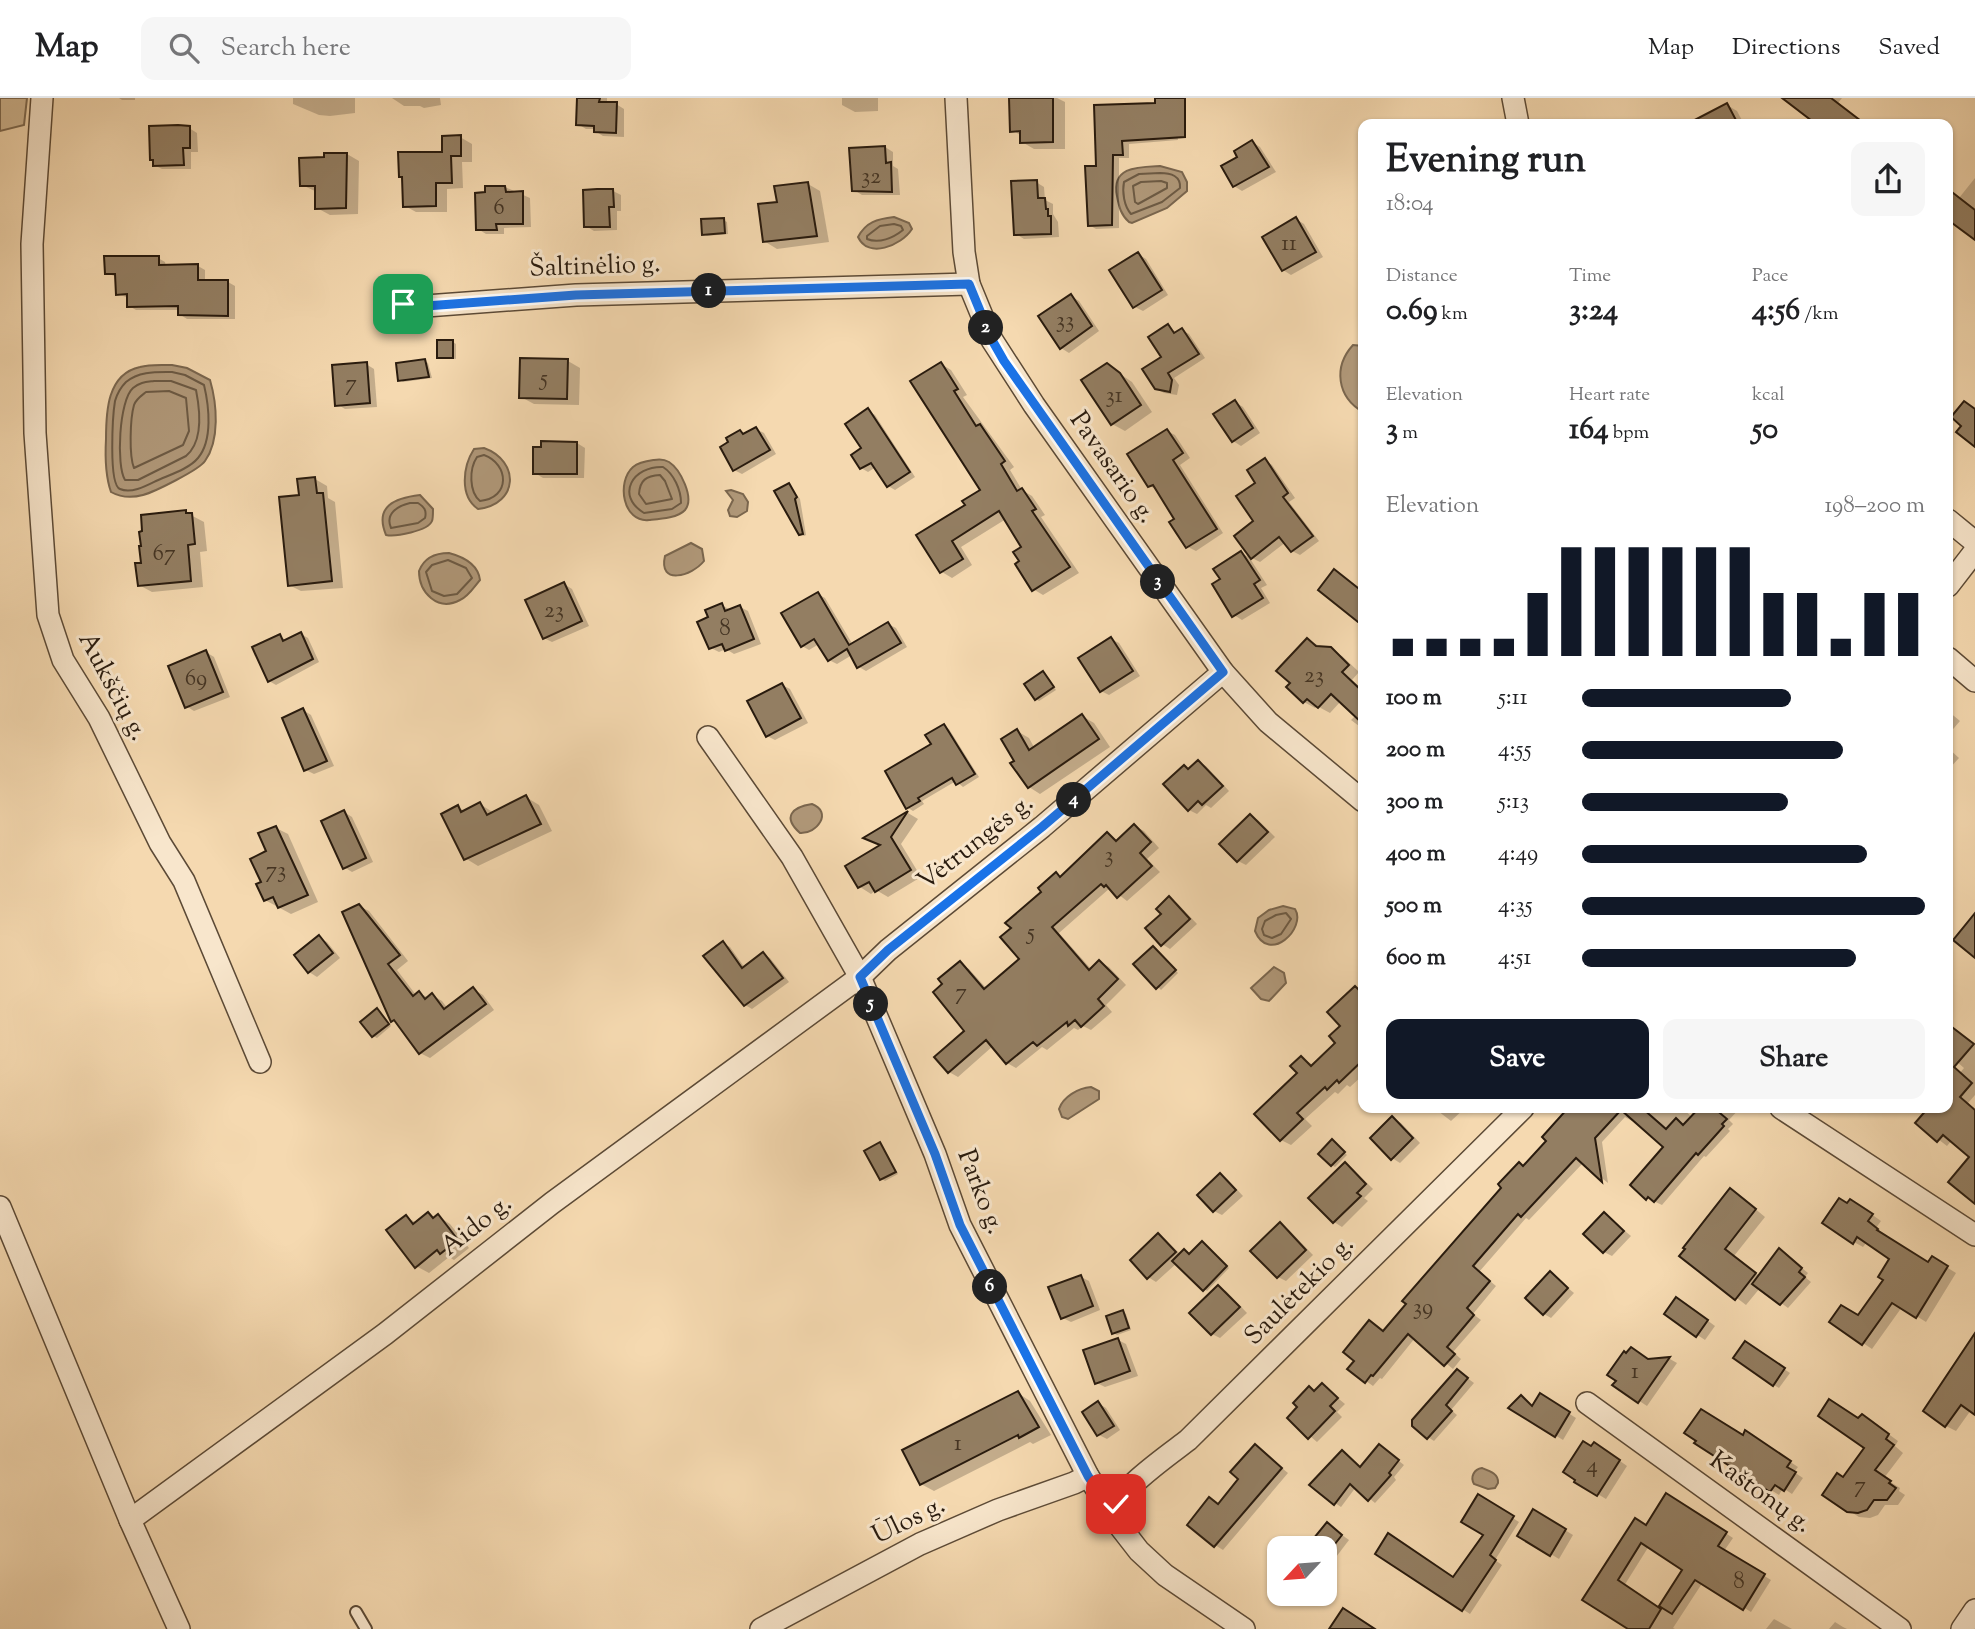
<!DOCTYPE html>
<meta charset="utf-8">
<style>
body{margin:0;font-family:"Sorts Mill Goudy",serif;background:#f6f6f6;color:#202124;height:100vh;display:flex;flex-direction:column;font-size:26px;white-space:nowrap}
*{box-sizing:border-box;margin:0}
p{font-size:23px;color:#757577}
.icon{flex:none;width:38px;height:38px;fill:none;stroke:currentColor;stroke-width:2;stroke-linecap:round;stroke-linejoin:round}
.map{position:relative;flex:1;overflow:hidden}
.panel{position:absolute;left:1358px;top:21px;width:595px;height:994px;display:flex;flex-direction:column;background:#fff;border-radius:14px;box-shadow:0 2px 5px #0004}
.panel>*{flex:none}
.needle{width:46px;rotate:244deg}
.fabs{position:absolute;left:1267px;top:1438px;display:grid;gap:14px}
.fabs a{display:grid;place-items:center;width:70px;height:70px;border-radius:14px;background:#fff;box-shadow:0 2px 5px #0004;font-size:35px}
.pin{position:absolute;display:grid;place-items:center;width:60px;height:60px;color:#fff;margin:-30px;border-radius:14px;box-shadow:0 4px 10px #0006}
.km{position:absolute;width:35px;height:35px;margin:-18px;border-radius:50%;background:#222;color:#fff;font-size:19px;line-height:35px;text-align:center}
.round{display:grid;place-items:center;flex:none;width:74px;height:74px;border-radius:14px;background:#f6f6f6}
.summary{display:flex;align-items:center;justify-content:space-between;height:119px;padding:0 28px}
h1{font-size:38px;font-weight:700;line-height:52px}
.figures{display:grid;grid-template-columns:repeat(3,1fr);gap:10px;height:119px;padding:7px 28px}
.figures div{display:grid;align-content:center}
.figures b{font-size:30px;font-weight:700}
.figures small{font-size:19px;font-weight:400}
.figures p{font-size:19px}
.chart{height:196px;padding:14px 28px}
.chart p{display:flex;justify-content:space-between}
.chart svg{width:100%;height:126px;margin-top:7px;stroke:#111827;stroke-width:6}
.primary-button{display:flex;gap:14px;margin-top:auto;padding:14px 28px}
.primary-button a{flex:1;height:80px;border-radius:14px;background:#111827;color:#fff;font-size:28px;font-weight:700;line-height:80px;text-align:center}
.primary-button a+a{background:#f6f6f6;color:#202124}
ul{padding:0 28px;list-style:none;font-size:23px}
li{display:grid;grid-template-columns:112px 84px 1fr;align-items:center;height:52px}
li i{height:18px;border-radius:9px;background:#111827}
header{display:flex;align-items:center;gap:42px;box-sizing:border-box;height:98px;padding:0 35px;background:#fff;border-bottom:2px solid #e0e0e0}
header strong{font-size:33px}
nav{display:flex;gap:38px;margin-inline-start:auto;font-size:24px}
.search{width:490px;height:63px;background:#f6f6f6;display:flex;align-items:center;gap:18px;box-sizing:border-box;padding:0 24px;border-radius:14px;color:#757577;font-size:26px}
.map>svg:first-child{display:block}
.green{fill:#d2b994;stroke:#7e6a51;stroke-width:2}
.water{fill:#b09879;stroke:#7a664e;stroke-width:2}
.shadow{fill:#0003;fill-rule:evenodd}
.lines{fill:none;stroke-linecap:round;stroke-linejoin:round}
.shore{stroke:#6c5a44;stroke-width:2}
.building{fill:#937e62;stroke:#291b0e;stroke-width:2}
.service-casing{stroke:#5c4a36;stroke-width:14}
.minor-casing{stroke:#5c4a36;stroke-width:24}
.service{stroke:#f8e6cc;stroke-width:10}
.minor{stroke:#f8e6cc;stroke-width:21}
.route-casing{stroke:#fff;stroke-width:14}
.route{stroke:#1a73e8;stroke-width:9}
.labels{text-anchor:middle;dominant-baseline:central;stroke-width:6;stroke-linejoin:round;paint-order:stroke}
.number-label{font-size:23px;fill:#443423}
.street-label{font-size:26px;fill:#291b0e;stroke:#f8e6cc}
</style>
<header>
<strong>Map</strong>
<div class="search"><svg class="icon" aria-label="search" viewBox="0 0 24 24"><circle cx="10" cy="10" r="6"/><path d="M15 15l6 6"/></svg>Search here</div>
<nav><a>Map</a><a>Directions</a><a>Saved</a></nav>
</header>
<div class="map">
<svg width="1975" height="1531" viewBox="0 0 1975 1531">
<rect width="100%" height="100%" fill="#f5d9b0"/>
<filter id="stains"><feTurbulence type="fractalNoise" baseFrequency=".00286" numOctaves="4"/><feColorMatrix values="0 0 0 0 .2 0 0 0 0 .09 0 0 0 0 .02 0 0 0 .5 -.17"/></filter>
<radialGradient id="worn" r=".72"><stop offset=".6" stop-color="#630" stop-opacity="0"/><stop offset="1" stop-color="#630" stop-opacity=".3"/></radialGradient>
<polygon class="green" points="0,0 27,0 24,27 0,33"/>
<g class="water">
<path d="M1160,68L1182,74L1187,84V93L1167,110L1132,125L1129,124C1121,117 1119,109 1117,98C1111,68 1139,69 1160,68Z"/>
<path d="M894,119L909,125L912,131C901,148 868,161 858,139C866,124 877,121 894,119Z"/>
<path d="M1353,247L1363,248V314C1337,299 1333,269 1353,247Z"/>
<path d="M172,267L187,270L210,282C217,306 220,342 205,363C199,372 154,394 143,397C132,400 120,399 111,394C105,377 105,359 106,341C106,314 107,276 140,269C150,266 162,267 172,267Z"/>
<path d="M484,350C520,363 519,406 478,411C459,398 463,368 474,351Z"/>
<path d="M654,362C659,361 664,361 669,364C680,371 695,400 685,412C678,420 660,421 649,422C623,425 616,384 633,369C639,364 647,363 654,362Z"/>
<polygon points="731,392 743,396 748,404 747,413 737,419 730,418 728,412 733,402 726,393"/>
<path d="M420,397L433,411C433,413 433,421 432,423C428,433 395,439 386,437C374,408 395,400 420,397Z"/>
<path d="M691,445L702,451L704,463C692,478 658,488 665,458Z"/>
<path d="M449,455C464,459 478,466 480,482C474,489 468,499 460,502C438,514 419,495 419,473C424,460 436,455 449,455Z"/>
<path d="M812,706C833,714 817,736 800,735C782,719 792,709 812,706Z"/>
<path d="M1283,808L1295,811C1307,830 1269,867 1255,833L1258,820L1269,812Z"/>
<polygon points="1274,869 1284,875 1286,885 1269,903 1261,901 1251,890"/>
<path d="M1091,989L1099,993V1001L1068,1021L1062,1019L1059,1011C1063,999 1078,990 1091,989Z"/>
<path d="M1482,1370C1490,1373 1499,1376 1498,1385L1495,1390L1488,1391L1474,1386C1470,1379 1474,1371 1482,1370Z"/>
</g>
<g class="shadow">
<polygon points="119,0 135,0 135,2 122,2"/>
<polygon points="293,0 355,0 355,15 330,18 319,17 293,6"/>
<polygon points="392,0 440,0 441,7 424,10 420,8 404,8"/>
<polygon points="578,0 607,0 607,6 616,6 624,11 624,39 603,38 595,33 596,31 586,31 578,26"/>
<polygon points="842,0 878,0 878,13 855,14 842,7"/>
<polygon points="1011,0 1057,0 1065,4 1065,51 1034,51 1022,44 1022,38 1012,32"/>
<polygon points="1799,0 1842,0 1838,5 1865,26 1819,26 1794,7"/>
<polygon points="1727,7 1737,13 1744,26 1704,26 1701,21"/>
<polygon points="1096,9 1175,11 1178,42 1129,46 1129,60 1119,60 1119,130 1096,131 1089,127 1098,69"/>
<polygon points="189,30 197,35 198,54 191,54 191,71 162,71 154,67"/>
<polygon points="460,39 472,46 472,64 462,64 463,90 447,91 447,114 416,114 405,108 404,80 400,78 444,56"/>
<polygon points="1252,44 1260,49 1276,74 1242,93 1234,88 1240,60"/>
<polygon points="885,49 893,54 893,68 898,71 900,97 862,97 854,92"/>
<polygon points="347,56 359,63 358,116 330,117 317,110 317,94 302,87 326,61"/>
<polygon points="1975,80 1975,140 1948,119 1948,97 1950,94 1959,100"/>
<polygon points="1036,84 1044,89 1045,102 1053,106 1053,116 1058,124 1059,139 1024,141 1016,136"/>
<polygon points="808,86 820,93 829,144 777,151 764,143 779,106"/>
<polygon points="505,89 530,100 531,129 504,130 504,136 486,136 478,131"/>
<polygon points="613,93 621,97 621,113 617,113 617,132 594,133 586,128"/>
<polygon points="1296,121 1304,126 1323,159 1291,177 1283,172"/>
<polygon points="723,122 727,124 728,136 707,138 704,136"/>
<polygon points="1138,156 1146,161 1168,197 1143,213 1135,209"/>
<polygon points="158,160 165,164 166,169 198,168 205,172 205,184 228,184 235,188 235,221 187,221 179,216 179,212 136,212 129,208 129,200 117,196 117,179 106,175"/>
<polygon points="1071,198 1079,203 1099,233 1069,255 1061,250 1041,218"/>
<polygon points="1168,228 1177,235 1182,232 1189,236 1205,260 1174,280 1179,287 1177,297 1164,295 1156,290"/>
<polygon points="453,244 456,246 456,261 439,259"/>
<polygon points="425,263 428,265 432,280 403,284 400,282"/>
<polygon points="568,263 580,270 579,307 534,306 521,299"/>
<polygon points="366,266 374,271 377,309 345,311 337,306"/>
<polygon points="941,266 951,272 967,297 963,299 1014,369 1010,372 1022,392 1032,398 1045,417 1041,419 1079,475 1043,497 1033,491 1021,464 1024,450 1006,421 961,449 972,467 952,480 942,474 919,438 967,407 982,392"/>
<polygon points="1107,267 1132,284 1152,314 1125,333 1112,326 1083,283"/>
<polygon points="1235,304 1243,309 1260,335 1241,348 1233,343"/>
<polygon points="868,313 875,317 915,379 895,392 888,388 876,369 868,374 861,370"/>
<polygon points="756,331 764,335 776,356 742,376 734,372 740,334 745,337"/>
<polygon points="1167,333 1175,337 1190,360 1180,367 1223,435 1196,453 1188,449 1177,421 1159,393 1150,388"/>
<polygon points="577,345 585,350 584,380 543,380 535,375 542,351"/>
<polygon points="1265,362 1272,367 1295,400 1289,404 1319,443 1300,457 1292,453 1286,444 1260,464 1252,460 1258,385"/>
<polygon points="315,381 327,388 328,400 335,404 343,490 301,493 289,487 301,399"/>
<polygon points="789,387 800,401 806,437 804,438 801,436"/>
<polygon points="185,414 204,424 207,453 200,454 203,489 152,494 139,487 143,449"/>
<polygon points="1241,455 1249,459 1267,487 1261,490 1270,505 1242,522 1234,517 1222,482"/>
<polygon points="564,486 572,491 589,528 552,544 544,540"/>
<polygon points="818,496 825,500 853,547 888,526 896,530 907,549 866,573 859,569 852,557 837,566 829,562 819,546 809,552 802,548"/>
<polygon points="721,507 731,512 740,509 748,513 761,546 734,556 726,551 719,554 711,550 710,520"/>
<polygon points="301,536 308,540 319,564 276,587 269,583 279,538 286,542"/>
<polygon points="1111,541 1119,545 1140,578 1109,597 1101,593"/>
<polygon points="1307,542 1342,558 1359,574 1352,582 1360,589 1358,592 1363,596 1363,631 1351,622 1356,617 1341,603 1330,615 1317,608 1315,610 1304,604"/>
<polygon points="206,554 214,559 230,599 194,613 186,608"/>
<polygon points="1043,575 1056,592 1039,603 1036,601"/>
<polygon points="782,587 790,591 808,625 775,642 767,638"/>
<polygon points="303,612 311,617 334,668 314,676 306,672"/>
<polygon points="1948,613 1960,623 1948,637"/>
<polygon points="1082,618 1094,625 1110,649 1040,696 1029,689 1016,663 1017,633 1029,640 1035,651"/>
<polygon points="944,628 949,631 979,679 963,689 956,683 922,703 924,706 913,713 908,710 933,647"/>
<polygon points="1948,650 1959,660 1948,672"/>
<polygon points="1198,664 1206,668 1229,693 1211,710 1206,707 1197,716 1189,712 1189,672"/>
<polygon points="526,699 539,707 552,733 478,768 465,760 458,709 466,714 480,706 494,715"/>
<polygon points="344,714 352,719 373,764 352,774 344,769"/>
<polygon points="908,715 918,721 901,746 921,779 888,799 876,792 871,796 860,789 882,748 867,740"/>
<polygon points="1250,718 1258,722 1275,739 1246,767 1238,763"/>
<polygon points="1135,728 1144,733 1159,750 1147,761 1160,774 1127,803 1110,790 1059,835 1092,872 1100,864 1109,869 1126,887 1106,907 1112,914 1091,932 1083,928 1078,932 1074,930 1047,952 1042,949 1016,970 1007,965 993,948 958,979 949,974 966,934 960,866 969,871 987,891 1022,861 1044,794 1056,776 1062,779 1107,736 1119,743"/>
<polygon points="276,730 288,736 318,804 291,816 265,802 263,785"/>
<polygon points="1169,800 1177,805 1197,826 1170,851 1162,846 1163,816"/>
<polygon points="359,808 369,813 408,863 397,872 416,897 419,895 429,900 432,897 442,903 448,911 473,891 483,897 494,912 430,960 420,955 399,926 393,922"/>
<polygon points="319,840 327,844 340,860 317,879 309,874 296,858"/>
<polygon points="723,845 730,849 745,870 763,856 770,860 789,884 752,911 745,907"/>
<polygon points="1157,852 1178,875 1161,892 1136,866"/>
<polygon points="1356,890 1363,894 1363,977 1350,989 1347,987 1338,996 1335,994 1305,1021 1312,1028 1291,1047 1281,1042 1302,960 1313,967 1337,945"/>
<polygon points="380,914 391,928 377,940 373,938"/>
<polygon points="1948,927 1975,946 1975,997 1968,1005 1975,1012 1975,1104 1971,1059 1952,1042 1947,1048 1917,1025 1930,1010 1948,1010 1948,989 1964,970 1948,956"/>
<polygon points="1434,1010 1465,1010 1451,1023"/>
<polygon points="1596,1010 1682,1010 1692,1019 1701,1010 1740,1010 1729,1022 1733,1026 1728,1031 1730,1033 1706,1059 1704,1058 1662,1107 1647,1100 1665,1049 1634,1021 1632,1023 1625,1019 1602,1044 1608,1085 1583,1065 1529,1122 1526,1120 1479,1174 1496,1188 1473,1216 1481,1222 1453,1254 1461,1261 1453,1271 1415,1240 1382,1281 1380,1280 1373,1288 1366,1283 1384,1234 1524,1069 1585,1022"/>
<polygon points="1393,1020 1401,1025 1420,1045 1400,1065 1392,1060"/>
<polygon points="1335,1045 1347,1057 1335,1069 1332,1067"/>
<polygon points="882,1049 898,1076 885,1083 882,1081 867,1053"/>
<polygon points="1345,1066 1353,1071 1373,1091 1364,1100 1368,1103 1342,1129 1334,1124"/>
<polygon points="1220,1078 1228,1082 1243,1098 1222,1117 1214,1113"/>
<polygon points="1741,1099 1765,1119 1734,1158 1760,1178 1786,1157 1808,1175 1805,1179 1811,1184 1788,1210 1760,1190 1746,1207 1682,1158"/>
<polygon points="1848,1107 1860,1108 1881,1123 1876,1130 1886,1137 1885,1139 1929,1166 1932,1160 1956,1175 1926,1224 1902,1209 1872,1251 1863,1245 1860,1218 1885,1181 1891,1161 1867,1144 1863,1149 1854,1144"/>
<polygon points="428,1116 435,1120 438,1118 450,1126 469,1150 454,1162 449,1159 429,1175 416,1168 406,1119 417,1125"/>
<polygon points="1604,1116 1631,1138 1612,1158 1604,1154"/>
<polygon points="1280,1127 1288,1131 1313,1157 1286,1183 1278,1179 1253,1153"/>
<polygon points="1158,1137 1166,1142 1181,1157 1190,1157 1205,1147 1229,1170 1207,1193 1177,1165 1156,1184 1148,1179"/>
<polygon points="1551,1176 1574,1195 1551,1220 1544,1216"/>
<polygon points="1081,1179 1089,1183 1100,1212 1071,1224 1063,1220"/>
<polygon points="1218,1189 1226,1193 1247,1215 1220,1240 1212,1236"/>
<polygon points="1685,1206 1715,1228 1705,1242 1666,1216"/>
<polygon points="1123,1214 1126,1216 1131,1232 1117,1237 1113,1235"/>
<polygon points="1118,1242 1126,1246 1138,1278 1105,1289 1097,1285"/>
<polygon points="1975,1245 1975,1315 1971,1312 1956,1333 1946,1328"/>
<polygon points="1751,1249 1790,1275 1779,1290 1774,1287"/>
<polygon points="1670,1261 1677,1265 1647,1308 1615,1287 1654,1267 1653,1262"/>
<polygon points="1458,1273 1474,1285 1451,1312 1457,1317 1434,1343 1428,1339"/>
<polygon points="1322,1287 1345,1306 1337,1314 1342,1319 1317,1344 1289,1320"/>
<polygon points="1018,1295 1030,1303 1051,1337 1033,1346 1030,1344 934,1393 921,1386"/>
<polygon points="1541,1298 1576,1320 1563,1342 1511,1310 1521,1299 1534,1309"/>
<polygon points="1098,1305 1106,1310 1120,1332 1107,1341 1099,1337"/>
<polygon points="1859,1322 1872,1324 1898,1343 1895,1348 1903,1355 1884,1380 1900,1390 1899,1393 1905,1397 1898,1407 1885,1407 1878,1417 1870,1420 1859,1419 1848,1412 1844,1381 1866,1349"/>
<polygon points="1745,1339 1753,1339 1798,1369 1794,1374 1803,1380 1792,1396 1783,1390 1779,1397 1715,1357"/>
<polygon points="1255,1348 1288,1375 1223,1452 1215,1447 1219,1407 1240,1380"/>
<polygon points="1592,1350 1602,1350 1627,1368 1606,1401 1576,1383"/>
<polygon points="1385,1352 1404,1367 1394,1379 1396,1382 1375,1405 1356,1389 1341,1409 1335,1405 1342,1354 1362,1370"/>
<polygon points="1479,1399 1519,1424 1495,1462 1502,1467 1470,1516 1377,1455 1454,1481 1486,1437"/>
<path d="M1674,1401L1733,1440L1724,1453L1771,1482L1751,1514L1703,1484L1673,1530L1675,1531H1631L1599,1479ZM1649,1448L1685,1472L1659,1511L1624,1488Z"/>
<polygon points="1534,1413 1573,1437 1559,1461 1519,1437"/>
<polygon points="1327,1426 1349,1442 1333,1463 1325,1458"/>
<polygon points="1279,1460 1279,1475 1272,1470"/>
<polygon points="1774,1521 1792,1531 1766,1531"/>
<polygon points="1835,1524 1843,1529 1847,1531 1829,1531"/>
</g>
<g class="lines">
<g class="shore">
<path d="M1160,75C1171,75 1181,78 1180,90L1162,104L1131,116C1124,108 1122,94 1124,84L1139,76Z"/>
<polygon points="1161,83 1167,85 1167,90 1138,106 1135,104 1133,88 1141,84"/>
<path d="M894,126L901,128L903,132C893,140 879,146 867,141V138L880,128Z"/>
<path d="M172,274L185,277L204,287C209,308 213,342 198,360C189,371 169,377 156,383C146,388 131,396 120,391C108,386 113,315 115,303C117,296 121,289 126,284C139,273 156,274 172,274Z"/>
<path d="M154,283H171L196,292C200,312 204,343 186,358L138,382H125C116,368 119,302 133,290C140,284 146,284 154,283Z"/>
<path d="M169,293L186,300L189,333L183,347L134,370C129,358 130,321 134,307C136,301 141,298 146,294Z"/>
<path d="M484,357C509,366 511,400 480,403C469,394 469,371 477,359Z"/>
<path d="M663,369C674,376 681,392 681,405L672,411L644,415C615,397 633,368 663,369Z"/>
<path d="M660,377L665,383L672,401L646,406L639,396C640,382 646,378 660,377Z"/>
<path d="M410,405H418C424,409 427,412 425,420L418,425L391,430C385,416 397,408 410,405Z"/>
<polygon points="448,462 466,470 472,480 457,496 444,498 432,493 426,474 432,467"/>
<polygon points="1286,815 1291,821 1281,836 1272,840 1264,837 1262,831 1265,823 1276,817"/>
</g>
</g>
<g class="building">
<polygon points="577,0 600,0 599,4 617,4 616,35 594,34 594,28 576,27"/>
<polygon points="1009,0 1053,0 1053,44 1020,45 1020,33 1010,34"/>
<polygon points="1155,0 1185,0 1185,39 1122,43 1123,57 1113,57 1112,127 1088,128 1085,68 1096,68 1094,7 1155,5"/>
<polygon points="1782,0 1831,0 1865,26 1816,26"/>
<polygon points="1727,5 1738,26 1687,26"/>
<polygon points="178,27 190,28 190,50 183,50 184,67 153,68 153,62 150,62 149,28"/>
<polygon points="461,37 461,58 451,58 452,85 436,85 436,108 403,109 402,79 399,79 398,54 442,54 442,38"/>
<polygon points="1252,42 1269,69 1233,89 1221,68 1237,59 1234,53"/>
<polygon points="885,48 886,65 891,64 892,94 852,93 849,50"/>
<polygon points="324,55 347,55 346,110 315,111 315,88 300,88 299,60 324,59"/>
<polygon points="1037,82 1038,100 1045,100 1046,111 1048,111 1048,118 1051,118 1051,136 1014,137 1011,83"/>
<polygon points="808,84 817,138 763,144 758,106 777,104 774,88"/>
<polygon points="485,88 505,88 506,94 523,93 523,126 496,126 497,132 476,132 475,95 485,94"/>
<polygon points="597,91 613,91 614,109 609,109 610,129 584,129 583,92"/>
<polygon points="1948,91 1975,112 1975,142 1948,122"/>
<polygon points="1296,119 1316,154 1282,173 1262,139"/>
<polygon points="724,120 725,135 702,137 701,121"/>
<polygon points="1138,154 1162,192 1133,210 1109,172"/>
<polygon points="104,158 159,158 159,167 198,166 198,182 228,182 228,218 178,217 178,208 127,209 127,196 116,197 115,176 105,176"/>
<polygon points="1071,196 1092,228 1060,251 1038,218"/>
<polygon points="1168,226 1174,235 1182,230 1199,256 1168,275 1172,282 1170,294 1155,291 1142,271 1161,259 1148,239"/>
<rect x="437" y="242" width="16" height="18"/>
<polygon points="520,260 568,261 567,301 519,300"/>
<polygon points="425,261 429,279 398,283 396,265"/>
<polygon points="367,264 370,305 335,308 332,267"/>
<polygon points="941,264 958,291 954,293 976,328 980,326 1005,363 1001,366 1017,393 1022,390 1036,411 1032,413 1070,469 1032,493 1015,466 1019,463 1013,454 1021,449 999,413 952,443 963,461 940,475 916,437 965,407 962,403 980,392 910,283"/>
<polygon points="1107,265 1120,275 1141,307 1111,327 1081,282"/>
<polygon points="1235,302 1253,330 1232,344 1213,316"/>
<polygon points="1964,303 1975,311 1975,349 1956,334 1961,328 1951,319"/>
<polygon points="868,310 910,374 887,389 871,365 860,371 851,357 861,350 845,326"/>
<polygon points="756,329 770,352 733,373 720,349 728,344 726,340 740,332 743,336"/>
<polygon points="1167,331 1183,355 1173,362 1217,431 1186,450 1169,424 1174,421 1153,387 1148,389 1127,356"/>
<polygon points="541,343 577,344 577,376 533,376 533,349 541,349"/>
<polygon points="1265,360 1288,395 1283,399 1313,438 1291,454 1279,439 1251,461 1234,438 1253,423 1236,398 1255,385 1247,372"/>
<polygon points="315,379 317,395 323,395 332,483 288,488 279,399 299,397 297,381"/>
<polygon points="789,385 797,399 795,401 803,436 799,437 774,393"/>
<polygon points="186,412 186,415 192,415 195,446 188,447 191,483 138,488 135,465 141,465 139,448 141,448 139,434 142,433 141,417"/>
<polygon points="1241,453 1260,482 1254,486 1263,500 1232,519 1212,486 1220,481 1213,471"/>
<polygon points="1334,471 1363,494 1363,528 1318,492"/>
<polygon points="564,484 582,523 543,541 525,502"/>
<polygon points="818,494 849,547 888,524 901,545 857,570 847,551 828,563 814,541 801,549 781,515"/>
<polygon points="722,505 725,513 740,507 754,541 725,553 722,546 709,551 697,524 708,519 705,512"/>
<polygon points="301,534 313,561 268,584 252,549 280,536 283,543"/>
<polygon points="1111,539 1133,573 1100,594 1078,560"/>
<polygon points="1307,540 1316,548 1331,549 1349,567 1342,574 1363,594 1363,626 1331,596 1318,610 1307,601 1303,605 1286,589 1290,585 1276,573"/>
<polygon points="206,552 223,594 185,610 168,568"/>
<polygon points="1043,573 1054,589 1035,602 1024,586"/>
<polygon points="782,585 801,620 766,639 747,603"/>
<polygon points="303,610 327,663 304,673 282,620"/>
<polygon points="1082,616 1099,641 1028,690 1010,665 1014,663 1001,641 1017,631 1029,652"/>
<polygon points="944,626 975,676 956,687 952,680 918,700 920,703 906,711 885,673 931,646 925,637"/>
<polygon points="1198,662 1223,688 1202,707 1198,703 1188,713 1163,686 1184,667 1188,671"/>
<polygon points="526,697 541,726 464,762 441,716 458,707 461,714 480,704 487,717"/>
<polygon points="344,712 366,760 343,771 321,723"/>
<polygon points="908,713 891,739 911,772 875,794 869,784 858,790 845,768 880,747 863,740"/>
<polygon points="1250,716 1268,734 1237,764 1219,746"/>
<polygon points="1134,726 1151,744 1140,755 1152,768 1117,800 1106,787 1104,789 1101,786 1052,829 1089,872 1099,862 1118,881 1098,901 1104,908 1081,929 1075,922 1068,928 1067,924 1037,948 1033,944 1006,966 986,942 948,975 934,959 964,933 933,894 942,886 938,881 960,863 984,891 1019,861 1000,839 1011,830 1005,825 1041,794 1038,790 1056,774 1060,779 1107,734 1116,743"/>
<polygon points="276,728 308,797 278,810 273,799 264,803 256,786 261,784 250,761 266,753 258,735"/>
<polygon points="1169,798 1190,821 1161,848 1145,830 1161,816 1156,811"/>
<polygon points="359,806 400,857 388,866 413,898 419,893 425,901 432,895 444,911 473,889 486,906 419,956 394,922 391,924 342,814"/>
<polygon points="1975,815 1975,860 1953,842"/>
<polygon points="319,837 333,855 308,875 294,857"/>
<polygon points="723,843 742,870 763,854 783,880 744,908 703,858"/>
<polygon points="1153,848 1176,872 1156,891 1133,866"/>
<polygon points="1355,888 1363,896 1363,962 1339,985 1337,982 1327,992 1325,989 1297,1015 1303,1021 1280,1043 1254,1016 1297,975 1290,968 1301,958 1311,968 1335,945 1329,938 1340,928 1327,914"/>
<polygon points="377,910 389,926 372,939 360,924"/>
<polygon points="1948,926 1974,946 1954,969 1972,985 1960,999 1975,1012 1975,1106 1948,1084 1969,1059 1943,1037 1937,1044 1915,1025 1928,1010 1948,1010"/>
<polygon points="1568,1010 1642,1010 1666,1031 1676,1020 1683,1027 1699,1010 1714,1010 1727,1021 1722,1026 1724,1028 1698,1057 1696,1055 1654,1104 1648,1099 1646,1102 1630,1087 1663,1049 1621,1012 1595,1040 1602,1084 1576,1060 1521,1119 1518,1116 1473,1168 1490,1183 1467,1210 1474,1217 1447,1249 1455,1256 1444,1268 1408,1236 1373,1278 1371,1277 1365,1285 1347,1271 1354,1263 1343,1254 1369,1222 1383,1233 1406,1206 1402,1203 1501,1090 1498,1086 1519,1064 1523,1068 1546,1043 1542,1039"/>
<polygon points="1392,1018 1413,1040 1391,1062 1370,1040"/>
<polygon points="1332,1041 1345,1054 1331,1068 1318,1056"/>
<polygon points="880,1044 896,1074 880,1082 864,1053"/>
<polygon points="1345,1064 1366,1086 1357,1095 1361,1098 1333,1125 1308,1100"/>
<polygon points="1220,1075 1236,1092 1213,1114 1197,1097"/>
<polygon points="1730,1090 1756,1111 1725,1151 1756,1175 1735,1202 1679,1158 1685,1151 1683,1150"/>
<polygon points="1839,1100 1847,1105 1850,1101 1873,1116 1868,1123 1878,1131 1877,1132 1928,1164 1932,1158 1948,1168 1916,1220 1892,1205 1862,1247 1829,1224 1841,1207 1858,1217 1883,1182 1878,1179 1889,1161 1857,1139 1853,1146 1822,1125"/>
<polygon points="428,1114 433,1120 438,1116 458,1142 440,1156 437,1152 415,1170 386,1132 406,1117 413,1126"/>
<polygon points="1604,1114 1624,1133 1603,1155 1583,1136"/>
<polygon points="1280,1124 1306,1152 1277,1180 1250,1153"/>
<polygon points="1158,1135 1176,1154 1147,1181 1130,1162"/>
<polygon points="1202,1143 1227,1168 1203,1193 1172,1163 1184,1151 1189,1156"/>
<polygon points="1779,1150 1802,1170 1799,1174 1805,1179 1780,1207 1752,1186"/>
<polygon points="1550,1173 1568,1190 1543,1217 1525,1200"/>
<polygon points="1081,1177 1093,1208 1061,1221 1048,1189"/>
<polygon points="1218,1187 1240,1209 1211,1237 1189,1215"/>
<polygon points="1676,1199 1708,1222 1696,1239 1664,1216"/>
<polygon points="1123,1212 1129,1230 1112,1236 1106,1218"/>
<polygon points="1975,1235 1975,1317 1961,1307 1945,1329 1923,1313"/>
<polygon points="1118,1240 1130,1273 1095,1286 1083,1252"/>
<polygon points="1745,1243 1785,1270 1773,1288 1733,1260"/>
<polygon points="1631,1249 1648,1261 1670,1259 1638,1305 1612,1287 1616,1283 1607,1277 1624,1253 1626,1255"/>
<polygon points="1457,1271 1468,1280 1446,1307 1452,1313 1427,1341 1412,1328 1412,1322"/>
<polygon points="1322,1285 1338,1300 1330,1308 1335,1313 1308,1341 1287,1320 1297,1309 1293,1305 1309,1288 1314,1293"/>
<polygon points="1018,1293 1039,1329 1019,1340 1018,1337 920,1387 902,1352"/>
<polygon points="1540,1295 1570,1314 1555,1339 1508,1310 1521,1297 1532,1308"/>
<polygon points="1829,1301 1858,1320 1862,1316 1889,1336 1886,1341 1894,1347 1875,1372 1891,1383 1889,1385 1896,1390 1887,1402 1874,1402 1867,1412 1858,1415 1847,1414 1822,1397 1837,1375 1843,1379 1864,1350 1818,1318"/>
<polygon points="1098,1303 1114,1328 1097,1338 1082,1314"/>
<polygon points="1701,1311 1743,1337 1745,1332 1791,1363 1787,1369 1796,1374 1784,1393 1775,1387 1770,1394 1694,1345 1696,1343 1684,1335"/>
<polygon points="1583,1343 1591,1348 1594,1344 1620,1362 1597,1398 1574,1384 1575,1382 1563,1374"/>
<polygon points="1255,1346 1282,1370 1214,1449 1187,1427 1209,1399 1218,1406 1238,1381 1230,1374"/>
<polygon points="1379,1346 1399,1362 1389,1375 1391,1377 1368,1403 1350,1386 1334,1407 1309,1387 1342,1352 1360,1369"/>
<polygon points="1666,1395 1727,1434 1718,1448 1765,1476 1743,1512 1695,1482 1672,1516 1659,1508 1682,1472 1641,1445 1618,1482 1661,1511 1649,1531 1628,1531 1582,1502 1635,1420 1646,1427"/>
<polygon points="1478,1396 1514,1418 1490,1457 1496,1462 1462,1513 1375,1456 1388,1435 1453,1479 1483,1437 1461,1424"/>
<polygon points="1533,1411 1566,1431 1550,1458 1517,1438"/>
<polygon points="1327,1424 1342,1437 1331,1451 1305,1451"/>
<polygon points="1343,1510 1375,1531 1329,1531"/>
</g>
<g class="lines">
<g class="service-casing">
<polyline id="service" points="356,1514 366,1531"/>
</g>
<g class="minor-casing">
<g id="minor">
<polyline points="42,0 32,146 35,335 48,517 63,562 99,620 160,745 184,783 260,964"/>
<polyline points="956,0 964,154 969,186 992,242 1034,307 1223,574 1268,624 1363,703"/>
<polyline points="1513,0 1518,26"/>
<polyline points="393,203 426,208 576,197 969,186"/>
<polyline points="1948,422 1975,444"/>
<polyline points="1948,488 1975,453"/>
<polyline points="1948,560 1975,583"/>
<polyline points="708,639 792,759 860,879 935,1056 960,1127 1088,1378 1105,1404 1115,1411 1118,1426 1139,1453 1165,1477 1244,1531"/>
<polyline points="1781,1010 1975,1137"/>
<polyline points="0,1109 130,1422 179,1531"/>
<polyline points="1587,1305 1900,1531"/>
<path d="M1115,1411C1119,1391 1170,1356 1188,1342L1523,1010"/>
<polyline points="130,1422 385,1236 552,1105 860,879 888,852 1042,729 1223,574"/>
<polyline points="761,1531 920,1446 998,1412 1074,1385 1088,1378"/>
<polyline points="1962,1531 1975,1512"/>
</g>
</g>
<use href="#service" class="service"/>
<use href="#minor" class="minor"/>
</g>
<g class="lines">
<g class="route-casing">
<polyline id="route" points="403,206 426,208 576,197 969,186 992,242 1004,263 1223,574 1042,729 888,852 860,879 935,1056 960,1127 1088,1378 1105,1404 1115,1411 1116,1406"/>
</g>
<use href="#route" class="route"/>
</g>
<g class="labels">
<g class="number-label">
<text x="871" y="79">32</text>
<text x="499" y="110">6</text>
<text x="1289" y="146">11</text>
<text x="1065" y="223">33</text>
<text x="544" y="281">5</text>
<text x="351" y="286">7</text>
<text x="1114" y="298">31</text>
<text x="164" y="456">67</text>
<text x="554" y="513">23</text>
<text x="725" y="531">8</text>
<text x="1314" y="578">23</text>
<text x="196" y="581">69</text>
<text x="1109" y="758">3</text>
<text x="276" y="773">73</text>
<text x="1031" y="835">5</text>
<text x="961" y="895">7</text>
<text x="1423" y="1210">39</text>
<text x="1635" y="1274">1</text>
<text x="958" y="1346">1</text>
<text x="1592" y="1368">4</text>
<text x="1860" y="1388">7</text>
<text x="1739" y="1484">8</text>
</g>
<g class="street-label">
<text transform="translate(595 169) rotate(-2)">Šaltinėlio g.</text>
<text transform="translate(1112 370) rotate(55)">Pavasario g.</text>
<text transform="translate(112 589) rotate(62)">Aukščių g.</text>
<text transform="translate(976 745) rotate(-38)">Vėtrungės g.</text>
<text transform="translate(980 1094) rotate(69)">Parko g.</text>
<text transform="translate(477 1128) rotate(-38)">Aido g.</text>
<text transform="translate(1300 1193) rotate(-45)">Saulėtekio g.</text>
<text transform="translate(1760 1395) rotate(36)">Kaštonų g.</text>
<text transform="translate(909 1423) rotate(-26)">Ūlos g.</text>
</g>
</g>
<rect width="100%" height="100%" filter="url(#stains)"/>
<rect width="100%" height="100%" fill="url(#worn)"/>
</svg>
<div class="fabs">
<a><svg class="needle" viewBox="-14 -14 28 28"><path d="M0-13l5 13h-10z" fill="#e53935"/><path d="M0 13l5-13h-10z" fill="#757577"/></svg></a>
</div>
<div class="pin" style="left:403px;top:206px;background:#1e9e55"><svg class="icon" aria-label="arrive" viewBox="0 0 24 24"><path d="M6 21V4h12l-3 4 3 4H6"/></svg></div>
<div class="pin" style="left:1116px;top:1406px;background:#d93025"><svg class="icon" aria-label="check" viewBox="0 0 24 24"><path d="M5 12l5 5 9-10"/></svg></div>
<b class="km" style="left:709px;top:193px">1</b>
<b class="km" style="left:986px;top:230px">2</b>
<b class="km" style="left:1158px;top:484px">3</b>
<b class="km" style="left:1074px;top:702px">4</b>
<b class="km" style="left:871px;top:906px">5</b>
<b class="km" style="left:990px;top:1189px">6</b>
<section class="panel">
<div class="summary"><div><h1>Evening run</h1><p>18:04</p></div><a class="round"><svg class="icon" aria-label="share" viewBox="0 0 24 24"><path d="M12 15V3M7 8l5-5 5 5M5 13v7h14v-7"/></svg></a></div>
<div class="figures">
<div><p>Distance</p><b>0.69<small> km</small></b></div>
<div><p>Time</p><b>3:24</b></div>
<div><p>Pace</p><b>4:56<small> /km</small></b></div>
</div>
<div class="figures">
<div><p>Elevation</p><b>3<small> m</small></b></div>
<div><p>Heart rate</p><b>164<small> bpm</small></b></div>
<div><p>kcal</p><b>50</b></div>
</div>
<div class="chart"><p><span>Elevation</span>198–200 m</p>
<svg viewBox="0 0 160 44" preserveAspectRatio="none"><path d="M5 44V38M15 44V38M25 44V38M35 44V38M45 44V22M55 44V6M65 44V6M75 44V6M85 44V6M95 44V6M105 44V6M115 44V22M125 44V22M135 44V38M145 44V22M155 44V22"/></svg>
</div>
<ul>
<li><b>100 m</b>5:11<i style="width:61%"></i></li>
<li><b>200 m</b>4:55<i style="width:76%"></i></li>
<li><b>300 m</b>5:13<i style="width:60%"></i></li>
<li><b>400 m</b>4:49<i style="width:83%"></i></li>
<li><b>500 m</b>4:35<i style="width:100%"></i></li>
<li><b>600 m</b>4:51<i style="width:80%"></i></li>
</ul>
<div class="primary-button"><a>Save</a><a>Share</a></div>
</section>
</div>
